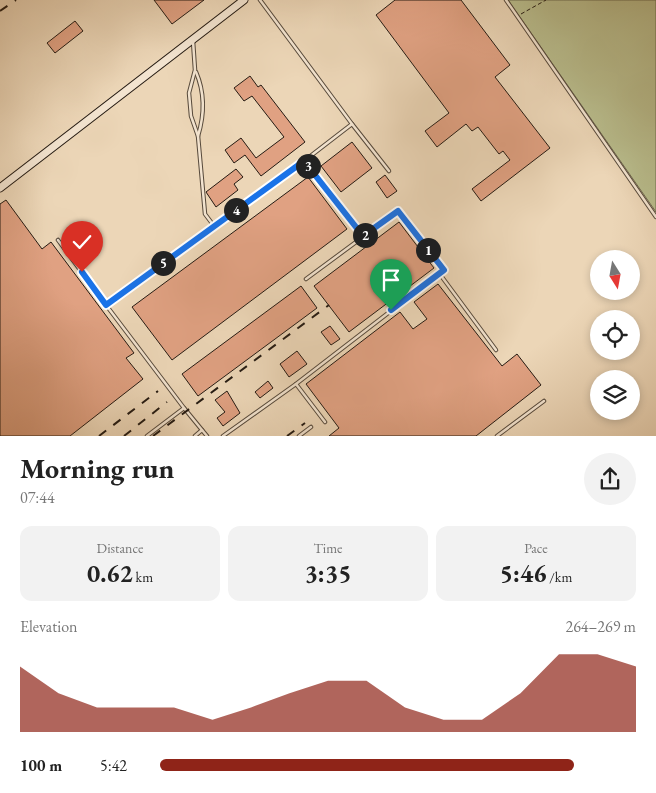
<!DOCTYPE html>
<meta charset="utf-8">
<style>
body{margin:0;font-family:"EB Garamond",serif;background:#f2f2f2;color:#222;height:100vh;display:flex;flex-direction:column;font-size:19px;white-space:nowrap}
*{box-sizing:border-box;margin:0}
p{font-size:16px;color:#767676}
.icon{flex:none;width:28px;height:28px;fill:none;stroke:currentColor;stroke-width:2;stroke-linecap:round;stroke-linejoin:round}
.map{position:relative;height:436px;overflow:hidden}
.sheet{display:flex;flex-direction:column;background:#fff;flex:1}
.sheet>*{flex:none}
.needle{width:32px;rotate:169deg}
.fabs{position:absolute;left:590px;top:250px;display:grid;gap:10px}
.fabs a{display:grid;place-items:center;width:50px;height:50px;border-radius:50%;background:#fff;box-shadow:0 2px 8px #0003;font-size:25px}
.pin{position:absolute;display:grid;place-items:center;width:42px;height:42px;color:#fff;margin:-51px -21px;border-radius:50% 50% 50% 0;rotate:-45deg;box-shadow:0 0 5px #0007}
.pin .icon{rotate:45deg}
.km{position:absolute;width:25px;height:25px;margin:-12px;border-radius:50%;background:#222;color:#fff;font-size:14px;line-height:25px;text-align:center}
.round{display:grid;place-items:center;flex:none;width:52px;height:52px;border-radius:26px;background:#f2f2f2}
.head{display:flex;align-items:center;justify-content:space-between;height:85px;padding:0 20px}
h1{font-size:28px;font-weight:700;line-height:38px}
.figures{display:grid;grid-template-columns:repeat(3,1fr);gap:8px;height:85px;padding:5px 20px}
.figures div{display:grid;align-content:center;border-radius:12px;background:#f2f2f2;text-align:center}
.figures b{font-size:25px;font-weight:700}
.figures small{font-size:14px;font-weight:400}
.figures p{font-size:14px}
.chart{height:140px;padding:10px 20px}
.chart p{display:flex;justify-content:space-between}
.chart svg{width:100%;height:90px;margin-top:5px;fill:#8f2418;opacity:.7}
ul{padding:0 20px;list-style:none;font-size:16px}
li{display:grid;grid-template-columns:80px 60px 1fr;align-items:center;height:38px}
li i{height:12px;border-radius:6px;background:#8f2418}
.map>svg:first-child{display:block}
.green{fill:#b9bd8d;stroke:#6f6c50}
.building{fill:#e0a182;stroke:#251b13}
.lines{fill:none;stroke-linecap:round;stroke-linejoin:round}
.lane-casing{stroke:#574a3c;stroke-width:4.5}
.secondary-casing{stroke:#251b13;stroke-width:9}
.path{stroke:#251b13;stroke-width:1;stroke-dasharray:4 2.5;stroke-linecap:butt}
.lane{stroke:#f3e4d0;stroke-width:2.5}
.secondary{stroke:#f3e4d0;stroke-width:7}
.rail{stroke:#251b13;stroke-width:2;stroke-dasharray:9 9;stroke-linecap:butt}
.route-casing{stroke:#fff;stroke-width:10}
.route{stroke:#1a73e8;stroke-width:6}
</style>
<div class="map">
<svg width="656" height="436" viewBox="0 0 656 436">
<rect width="100%" height="100%" fill="#ecd6b7"/>
<filter id="stains"><feTurbulence type="fractalNoise" baseFrequency=".004" numOctaves="4"/><feColorMatrix values="0 0 0 0 .2 0 0 0 0 .09 0 0 0 0 .02 0 0 0 .5 -.17"/></filter>
<radialGradient id="worn" r=".72"><stop offset=".6" stop-color="#630" stop-opacity="0"/><stop offset="1" stop-color="#630" stop-opacity=".3"/></radialGradient>
<polygon class="green" points="508,0 656,0 656,212"/>
<g class="building">
<polygon points="154,0 204,0 172,24"/>
<polygon points="395,0 461,0 510,65 495,77 550,148 481,201 472,189 510,160 503,151 499,154 478,127 472,131 466,124 437,147 425,131 449,113 376,15"/>
<polygon points="75,21 83,31 55,53 47,43"/>
<polygon points="250,76 258,87 261,85 305,142 261,176 245,155 234,163 225,150 241,138 256,158 284,137 252,96 244,101 234,88"/>
<polygon points="352,142 372,168 341,192 321,166"/>
<polygon points="236,169 243,177 234,184 238,190 216,207 206,192"/>
<polygon points="385,175 397,191 387,198 376,182"/>
<polygon points="308,177 347,229 172,360 132,307"/>
<polygon points="6,200 42,249 51,242 134,353 126,358 143,379 70,436 0,436 0,204"/>
<polygon points="399,222 434,268 349,332 314,286"/>
<polygon points="438,284 502,366 517,354 541,385 476,436 329,436 339,428 306,384 400,312 413,329 427,319 414,302"/>
<polygon points="301,286 317,308 198,396 182,374"/>
<polygon points="330,326 340,339 331,345 321,332"/>
<polygon points="297,351 307,364 289,377 280,364"/>
<polygon points="268,381 273,388 260,398 255,392"/>
<polygon points="227,391 240,413 223,426 217,418 225,412 215,400"/>
</g>
<g class="lines">
<g class="lane-casing">
<g id="lane">
<polyline points="260,0 352,124"/>
<polyline points="506,0 656,217"/>
<polyline points="193,41 195,70 189,93 191,116 198,136 205,214 214,226"/>
<path d="M196,72C205,93 205,113 198,136"/>
<polyline points="363,237 304,161 352,124 389,171"/>
<polyline points="58,240 106,305"/>
<polyline points="439,273 496,350"/>
<polyline points="296,384 444,270 398,211 306,279"/>
<polyline points="184,408 106,305 304,161"/>
<polyline points="147,436 184,408 202,430"/>
<polyline points="195,436 202,430 207,436"/>
<polyline points="223,436 296,384 325,422"/>
<polyline points="299,436 311,427"/>
<polyline points="497,436 544,401"/>
</g>
</g>
<g class="secondary-casing">
<polyline id="secondary" points="0,188 244,0"/>
</g>
<polyline class="path" points="521,14 546,0"/>
<use href="#lane" class="lane"/>
<use href="#secondary" class="secondary"/>
<g class="rail">
<polyline points="0,11 16,0"/>
<polyline points="99,436 158,391"/>
<polyline points="124,436 167,402"/>
<polyline points="153,436 329,305"/>
<polyline points="287,436 305,423"/>
</g>
</g>
<g class="lines">
<g class="route-casing">
<polyline id="route" points="82,272 106,305 304,161 363,236 398,211 444,270 391,310"/>
</g>
<use href="#route" class="route"/>
</g>
<rect width="100%" height="100%" filter="url(#stains)"/>
<rect width="100%" height="100%" fill="url(#worn)"/>
</svg>
<div class="fabs">
<a><svg class="needle" viewBox="-14 -14 28 28"><path d="M0-13l5 13h-10z" fill="#e53935"/><path d="M0 13l5-13h-10z" fill="#767676"/></svg></a>
<a><svg class="icon" aria-label="locate" viewBox="0 0 24 24"><circle cx="12" cy="12" r="6"/><path d="M12 2v4M12 18v4M2 12h4M18 12h4"/></svg></a>
<a><svg class="icon" aria-label="layers" viewBox="0 0 24 24"><path d="M12 4l9 5-9 5-9-5zM3 14l9 5 9-5"/></svg></a>
</div>
<div class="pin" style="left:391px;top:310px;background:#1e9e55"><svg class="icon" aria-label="arrive" viewBox="0 0 24 24"><path d="M6 21V4h12l-3 4 3 4H6"/></svg></div>
<div class="pin" style="left:82px;top:272px;background:#d93025"><svg class="icon" aria-label="check" viewBox="0 0 24 24"><path d="M5 12l5 5 9-10"/></svg></div>
<b class="km" style="left:428px;top:250px">1</b>
<b class="km" style="left:365px;top:235px">2</b>
<b class="km" style="left:308px;top:166px">3</b>
<b class="km" style="left:236px;top:210px">4</b>
<b class="km" style="left:163px;top:263px">5</b>
</div>
<section class="sheet">
<div class="head"><div><h1>Morning run</h1><p>07:44</p></div><a class="round"><svg class="icon" aria-label="share" viewBox="0 0 24 24"><path d="M12 15V3M7 8l5-5 5 5M5 13v7h14v-7"/></svg></a></div>
<div class="figures">
<div><p>Distance</p><b>0.62<small> km</small></b></div>
<div><p>Time</p><b>3:35</b></div>
<div><p>Pace</p><b>5:46<small> /km</small></b></div>
</div>
<div class="chart"><p><span>Elevation</span>264–269 m</p>
<svg viewBox="0 0 160 44" preserveAspectRatio="none"><path d="M0 44V12L10 25L20 32L30 32L40 32L50 38L60 32L70 25L80 19L90 19L100 32L110 38L120 38L130 25L140 6L150 6L160 12V44z"/></svg>
</div>
<ul>
<li><b>100 m</b>5:42<i style="width:87%"></i></li>
</ul>
</section>
